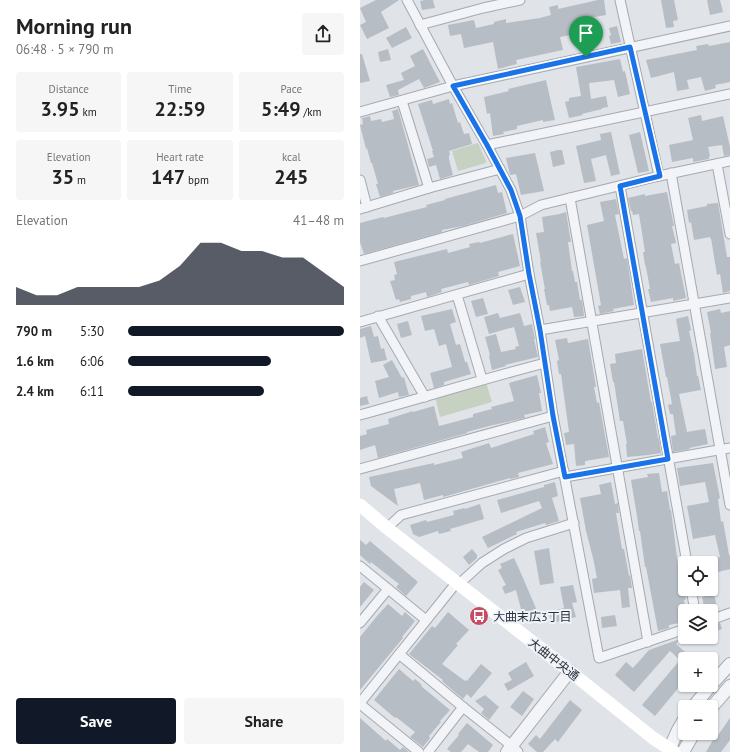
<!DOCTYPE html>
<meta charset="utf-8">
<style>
body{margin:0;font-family:"PT Sans","Noto Sans JP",sans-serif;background:#f6f6f6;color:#222;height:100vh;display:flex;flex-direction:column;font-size:15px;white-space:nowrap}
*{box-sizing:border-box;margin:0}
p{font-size:13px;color:#767676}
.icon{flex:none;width:22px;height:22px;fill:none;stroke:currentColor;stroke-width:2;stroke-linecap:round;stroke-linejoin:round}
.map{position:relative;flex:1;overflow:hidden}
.drawer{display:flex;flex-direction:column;background:#fff;width:360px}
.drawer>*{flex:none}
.tools{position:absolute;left:318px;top:556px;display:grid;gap:8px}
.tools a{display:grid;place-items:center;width:40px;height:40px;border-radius:4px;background:#fff;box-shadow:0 1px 3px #0004;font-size:20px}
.pin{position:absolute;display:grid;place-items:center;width:34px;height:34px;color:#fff;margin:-41px -17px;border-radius:50% 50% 50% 0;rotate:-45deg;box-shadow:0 0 4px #0007}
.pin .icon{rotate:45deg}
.round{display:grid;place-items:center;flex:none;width:42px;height:42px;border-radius:4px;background:#f6f6f6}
.headline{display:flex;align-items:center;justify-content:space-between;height:68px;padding:0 16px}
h1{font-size:22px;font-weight:600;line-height:30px}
.figures{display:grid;grid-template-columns:repeat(3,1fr);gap:6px;height:68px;padding:4px 16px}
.figures div{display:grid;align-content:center;border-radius:4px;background:#f6f6f6;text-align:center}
.figures b{font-size:20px;font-weight:600}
.figures small{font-size:11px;font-weight:400}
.figures p{font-size:11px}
.chart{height:112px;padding:8px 16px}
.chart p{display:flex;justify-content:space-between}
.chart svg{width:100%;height:72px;margin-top:4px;fill:#111827;opacity:.7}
.button{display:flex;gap:8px;margin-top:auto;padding:8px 16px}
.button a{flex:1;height:46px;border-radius:4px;background:#111827;color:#fff;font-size:16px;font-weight:600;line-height:46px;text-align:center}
.button a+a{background:#f6f6f6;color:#222}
ul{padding:0 16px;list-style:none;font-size:13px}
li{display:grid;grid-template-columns:64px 48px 1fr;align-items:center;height:30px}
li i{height:10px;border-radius:5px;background:#111827}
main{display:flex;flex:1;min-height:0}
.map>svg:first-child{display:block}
.green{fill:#c6d1c1}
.building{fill:#b7bdc4}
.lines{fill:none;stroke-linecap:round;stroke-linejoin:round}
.minor-casing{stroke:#a5aab2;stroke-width:11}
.tertiary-casing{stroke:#a5aab2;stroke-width:14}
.minor{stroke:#f2f4f7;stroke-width:9}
.tertiary{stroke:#f2f4f7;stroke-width:12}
.secondary{stroke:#fff;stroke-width:13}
.route-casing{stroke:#fff;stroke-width:8}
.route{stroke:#1a73e8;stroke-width:5}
.labels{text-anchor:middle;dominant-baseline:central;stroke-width:4;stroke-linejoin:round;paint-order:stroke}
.poi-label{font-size:12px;fill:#29323e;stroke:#eff2f6;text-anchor:start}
.street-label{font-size:12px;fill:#29323e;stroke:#eff2f6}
</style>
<main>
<section class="drawer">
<div class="headline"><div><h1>Morning run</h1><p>06:48 · 5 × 790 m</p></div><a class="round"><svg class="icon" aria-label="share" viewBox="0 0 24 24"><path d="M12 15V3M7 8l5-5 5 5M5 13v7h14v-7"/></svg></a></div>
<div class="figures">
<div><p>Distance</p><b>3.95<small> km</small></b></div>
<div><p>Time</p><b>22:59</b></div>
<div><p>Pace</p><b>5:49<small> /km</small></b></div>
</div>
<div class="figures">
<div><p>Elevation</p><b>35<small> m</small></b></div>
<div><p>Heart rate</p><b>147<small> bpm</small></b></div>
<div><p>kcal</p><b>245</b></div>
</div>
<div class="chart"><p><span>Elevation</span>41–48 m</p>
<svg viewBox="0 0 160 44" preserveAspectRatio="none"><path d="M0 44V33L10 38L20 38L30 33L40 33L50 33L60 33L70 29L80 20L90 6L100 6L110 11L120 11L130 15L140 15L150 24L160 33V44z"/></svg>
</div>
<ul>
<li><b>790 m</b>5:30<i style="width:100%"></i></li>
<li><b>1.6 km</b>6:06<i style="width:66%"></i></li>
<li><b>2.4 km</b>6:11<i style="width:63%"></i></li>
</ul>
<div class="button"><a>Save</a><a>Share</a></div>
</section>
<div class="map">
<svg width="370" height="752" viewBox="0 0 370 752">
<rect width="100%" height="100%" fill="#e0e3e8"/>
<g class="green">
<polygon points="118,143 126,161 126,163 98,171 92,151"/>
<polygon points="126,382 132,402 80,417 75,396"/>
</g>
<g class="building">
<polygon points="16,0 39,0 21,12 29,28 7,39 0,25 6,22 0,8"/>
<polygon points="65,0 73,0 75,8 62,10 60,1"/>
<polygon points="238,0 244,0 246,15 223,19 228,36 231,35 233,47 219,50 216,34 200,37 203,50 156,60 157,64 138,69 133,42 104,48 101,34 90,36 88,25 114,20 116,28 134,24 134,22 146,19 146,23 180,18 191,15 189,7 198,5 198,9"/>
<polygon points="301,0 314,0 318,20 313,21 314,27 306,28"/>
<polygon points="347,0 360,0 363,12 350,15"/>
<polygon points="257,26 261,42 251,44 249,36 251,35 249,28"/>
<polygon points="46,27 52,38 32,48 26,38"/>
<polygon points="370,42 370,82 355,85 356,88 345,91 341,77 327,80 329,89 317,91 314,72 291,78 286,60 337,50 336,46 348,44 349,46"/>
<polygon points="28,49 31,60 20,62 18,52"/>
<polygon points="63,49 80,82 64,88 59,79 38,90 39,95 30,97 26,85 44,80 41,73 55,66 50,56"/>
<polygon points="0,54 2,54 10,81 0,83"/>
<polygon points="260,59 263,72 265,71 270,94 258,97 254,80 229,83 231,99 246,96 248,107 242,108 242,109 222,114 223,115 209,118 205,102 209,101 209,98 221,96 216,67"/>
<polygon points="186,80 195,120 183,122 183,120 157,126 157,129 143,132 144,134 133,136 130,113 127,114 124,97 149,91 148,89"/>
<polygon points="89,99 90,104 92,103 98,123 100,122 104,134 109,133 112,144 89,151 90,155 89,155 89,159 93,175 80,179 76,165 69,167 67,159 74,157 72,151 73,151 58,104 72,100 73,104"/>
<polygon points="38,109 59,185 33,191 33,193 20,197 16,184 18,184 12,163 11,163 7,148 6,149 0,125 3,124 2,118 10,116 11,121 21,119 22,122 34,119 32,111"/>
<polygon points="341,115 342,121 363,116 370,147 370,155 364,156 362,145 348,147 350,156 349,157 349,159 333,162 333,158 312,162 309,145 333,140 328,118"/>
<polygon points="251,132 260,174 251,176 246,155 231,159 236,181 224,183 216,146 241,140 240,134"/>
<polygon points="280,132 289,171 278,173 269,135"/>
<polygon points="198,150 202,150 205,164 193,167 190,152"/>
<polygon points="175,153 184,191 161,195 156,174 150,175 146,158"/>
<polygon points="136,185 138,193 142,192 147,213 103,226 82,230 82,232 4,254 0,242 0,223 23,217 24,218 47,212 67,207 66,205 85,200 85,199"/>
<polygon points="307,192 314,226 312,226 316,243 311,244 315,264 319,263 326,298 313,301 313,298 291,302 288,289 290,289 286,267 285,265 283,252 285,252 279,214 273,215 272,211 271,211 268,198 285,194 285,196"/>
<polygon points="256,199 259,214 255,215 264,259 267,258 274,305 253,309 254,311 240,314 238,306 241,305 227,225 244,221 240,202"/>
<polygon points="358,203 367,257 370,257 370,291 363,293 360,274 357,275 351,238 350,239 350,237 334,240 331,222 329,223 327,210 347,206 347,204"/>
<polygon points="206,212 211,242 208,242 212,271 213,271 215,282 217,282 220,300 222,300 224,316 214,317 212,307 190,311 189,305 187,305 184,289 185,289 180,262 181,262 176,233 184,232 182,217 200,214 199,214"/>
<polygon points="153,234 160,266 138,272 139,276 109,285 108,282 81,289 82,292 67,297 66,292 51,296 51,299 40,302 39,299 36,300 30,281 35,280 34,275 37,274 34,262 87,249 88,253 110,247 109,244 119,242 120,243"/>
<polygon points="160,287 165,302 153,305 148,290"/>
<polygon points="123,298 128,314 116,317 111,301"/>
<polygon points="92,309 96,322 90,324 96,345 100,344 105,362 107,362 111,374 84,382 84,385 74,388 70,373 92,367 86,344 79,346 74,329 65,331 61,316"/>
<polygon points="360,309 361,313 370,311 370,345 364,347 367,367 355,369 350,333 351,333 347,312"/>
<polygon points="138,313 140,318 160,313 164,326 172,324 175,339 174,339 178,357 145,365 146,366 132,370 129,356 130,355 125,337 136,334 141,352 156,349 155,347 159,346 154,327 129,334 124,317"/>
<polygon points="328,316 331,330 329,331 334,354 337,376 338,376 341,390 319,394 327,432 345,429 348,444 329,448 330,449 313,452 311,436 316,435 313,414 310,414 308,405 312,404 307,377 306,377 300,344 320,341 316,319"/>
<polygon points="48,321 52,335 41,338 37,324"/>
<polygon points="11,326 14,337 18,336 21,349 24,348 27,360 11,363 5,336 0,338 0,329"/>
<polygon points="207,338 208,343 228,339 236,387 234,387 237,403 239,402 249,457 225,461 225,465 216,466 214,444 206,445 204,433 209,432 201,374 199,374 197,361 199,360 195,340"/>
<polygon points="282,349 291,402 292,402 298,438 299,438 301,453 288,455 267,457 266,444 267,444 263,421 260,421 254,382 253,382 250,364 256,363 255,354"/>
<polygon points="32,360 42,378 44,377 49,395 39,397 38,392 19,398 15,381 29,377 23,365"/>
<polygon points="177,375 181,393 179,393 182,411 164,415 165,418 129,426 107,432 107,433 18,458 15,445 0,450 0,436 7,434 6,430 29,424 28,419 53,411 53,412 74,406 79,426 113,417 113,414 132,409 131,407 154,401 149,383"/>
<polygon points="7,396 9,404 0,406 0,398"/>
<polygon points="185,427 189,442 186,443 193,464 158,473 159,477 150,479 150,478 83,497 83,495 64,500 60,483 34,489 38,506 11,486 9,477 74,463 74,465 103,458 101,452 129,443 131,448 152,441 174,434 173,431"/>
<polygon points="353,463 360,498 358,499 361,522 363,521 369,555 370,555 370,569 358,572 355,558 360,557 355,535 333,539 327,506 349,502 345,482 320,486 317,468"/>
<polygon points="299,473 302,492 307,491 310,510 311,510 318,565 326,599 324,600 325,608 325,622 309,625 309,628 298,631 286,567 285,567 280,531 279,531 277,516 271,480 288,477 287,474"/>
<polygon points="195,482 198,496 192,498 199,521 186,525 185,523 156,532 157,534 128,548 122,537 182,508 179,501 141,513 137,500 184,487 184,485"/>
<polygon points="251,482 255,504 258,503 258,505 259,513 256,513 262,549 264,549 269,576 270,575 272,588 268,588 270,607 262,608 260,590 234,593 232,579 237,578 233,558 226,531 220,498 241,494 239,485"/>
<polygon points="120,504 124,519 90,529 91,531 79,534 78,531 59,537 53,534 50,525 66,520 67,522 94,515 93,511 104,508 105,509"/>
<polygon points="0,540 6,545 10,541 58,582 46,596 36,587 39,584 11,562 10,564 0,555"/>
<polygon points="189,548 194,583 180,585 174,551"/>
<polygon points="112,549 117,555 117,558 109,565 103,557"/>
<polygon points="154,558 160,571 178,613 163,617 156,590 145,594 142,587 146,585 138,570 142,568 140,564"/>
<polygon points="4,582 14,590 0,607 0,587"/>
<polygon points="213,585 217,602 212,603 216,617 192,623 189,612 204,608 200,587"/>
<polygon points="354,594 358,611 351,614 351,611 345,611 342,597"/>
<polygon points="28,604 42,616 45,612 55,621 42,637 43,638 0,690 0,637 17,616"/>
<polygon points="88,612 109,630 96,644 98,645 82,664 105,681 106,680 107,681 121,664 132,673 111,698 107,694 103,699 82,681 83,680 49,654 72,626 75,628"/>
<polygon points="255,615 257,626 242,628 241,617"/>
<polygon points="360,623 362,629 353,632 351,626"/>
<polygon points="320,639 316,644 333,659 325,659 325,680 295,716 282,705 320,660 310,651 274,692 255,675 266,662 273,668 289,650"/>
<polygon points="166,662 174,676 148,691 144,684 152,680 148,673"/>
<polygon points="39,669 53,681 55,679 62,685 61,686 90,710 80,721 81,722 69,736 70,738 63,747 50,737 55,732 36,717 35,718 14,700"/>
<polygon points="163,691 174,699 162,716 150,707"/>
<polygon points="125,695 139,707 129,720 121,713 124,709 115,701"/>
<polygon points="210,700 222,710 198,742 195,739 183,752 177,752 168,744 176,735 180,739"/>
<polygon points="0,718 26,741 27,739 40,750 43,747 49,752 0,752"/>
<polygon points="370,718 370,740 361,752 346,752 353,740 354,741"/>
<polygon points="107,723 133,745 128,752 119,752 108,744 101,752 91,752 87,749 99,735 98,734"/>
</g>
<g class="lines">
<g class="minor-casing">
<g id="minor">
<polyline points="47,0 93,86 127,145 151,190 160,216 169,274 180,330 193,416 239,658 325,629"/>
<polyline points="260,0 299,176"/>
<polyline points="60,25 123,8 160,0"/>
<polyline points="42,101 69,188"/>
<polyline points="0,112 93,86 370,26"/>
<polyline points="127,145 370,94"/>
<polyline points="357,164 370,234"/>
<polyline points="311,173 370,505"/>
<polyline points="0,180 7,207"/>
<polyline points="260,186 327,563"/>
<polyline points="210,198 288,642"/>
<polyline points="0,209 69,188 140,169"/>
<polyline points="0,261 160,216 181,205 299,176 370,161"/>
<polyline points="97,295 122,379"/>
<polyline points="18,316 65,397"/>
<polyline points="0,322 169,274"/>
<polyline points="180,330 370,298"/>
<path d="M0,415C62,398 123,379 185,363"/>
<polyline points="0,469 193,416"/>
<polyline points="205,477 370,448"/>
<polyline points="27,528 41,515 204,471"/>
<polyline points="0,566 66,620"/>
<polyline points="99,584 122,563 144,549 166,538 214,523"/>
<polyline points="331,589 335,611"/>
<polyline points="351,620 370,613"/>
<polyline points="0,623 28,589"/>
<polyline points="39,654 103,707 152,746 158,752"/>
<polyline points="0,703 97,582"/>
<polyline points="0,704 59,752"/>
<polyline points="68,752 103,707"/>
</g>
</g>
<g class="tertiary-casing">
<g id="tertiary">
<polyline points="351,685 370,664"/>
<polyline points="333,707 351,685"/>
<polyline points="351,708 370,686"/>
<polyline points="309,750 318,730 325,718"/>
<polyline points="147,752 210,671"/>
<polyline points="323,752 334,733"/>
</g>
</g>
<use href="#minor" class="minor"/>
<use href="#tertiary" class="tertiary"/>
<polyline class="secondary" points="0,505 27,528 207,669 293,738 314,752"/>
</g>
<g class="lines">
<g class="route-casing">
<polygon id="route" points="270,47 300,176 260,186 308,459 205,477 193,416 180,330 169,274 160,216 151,190 127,145 93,86"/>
</g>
<use href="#route" class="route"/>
</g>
<defs>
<g id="bus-disc" transform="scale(1)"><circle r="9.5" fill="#c64c61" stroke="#eff2f6"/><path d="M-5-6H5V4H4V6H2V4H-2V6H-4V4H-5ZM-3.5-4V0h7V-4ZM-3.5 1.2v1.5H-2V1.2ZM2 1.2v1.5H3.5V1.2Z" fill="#fff"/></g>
</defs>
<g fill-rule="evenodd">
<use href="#bus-disc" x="119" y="616"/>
</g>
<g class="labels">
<g class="poi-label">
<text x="133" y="616">大曲末広3丁目</text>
</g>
<g class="street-label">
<text transform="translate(194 659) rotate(38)">大曲中央通</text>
</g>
</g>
</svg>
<div class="tools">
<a><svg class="icon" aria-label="locate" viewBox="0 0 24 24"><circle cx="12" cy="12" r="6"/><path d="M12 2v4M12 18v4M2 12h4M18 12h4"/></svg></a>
<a><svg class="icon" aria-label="layers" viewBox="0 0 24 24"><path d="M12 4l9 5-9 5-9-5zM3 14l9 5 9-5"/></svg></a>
<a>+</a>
<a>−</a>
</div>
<div class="pin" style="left:226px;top:57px;background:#1e9e55"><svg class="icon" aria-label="arrive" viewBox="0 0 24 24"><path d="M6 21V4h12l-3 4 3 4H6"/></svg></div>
</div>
</main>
